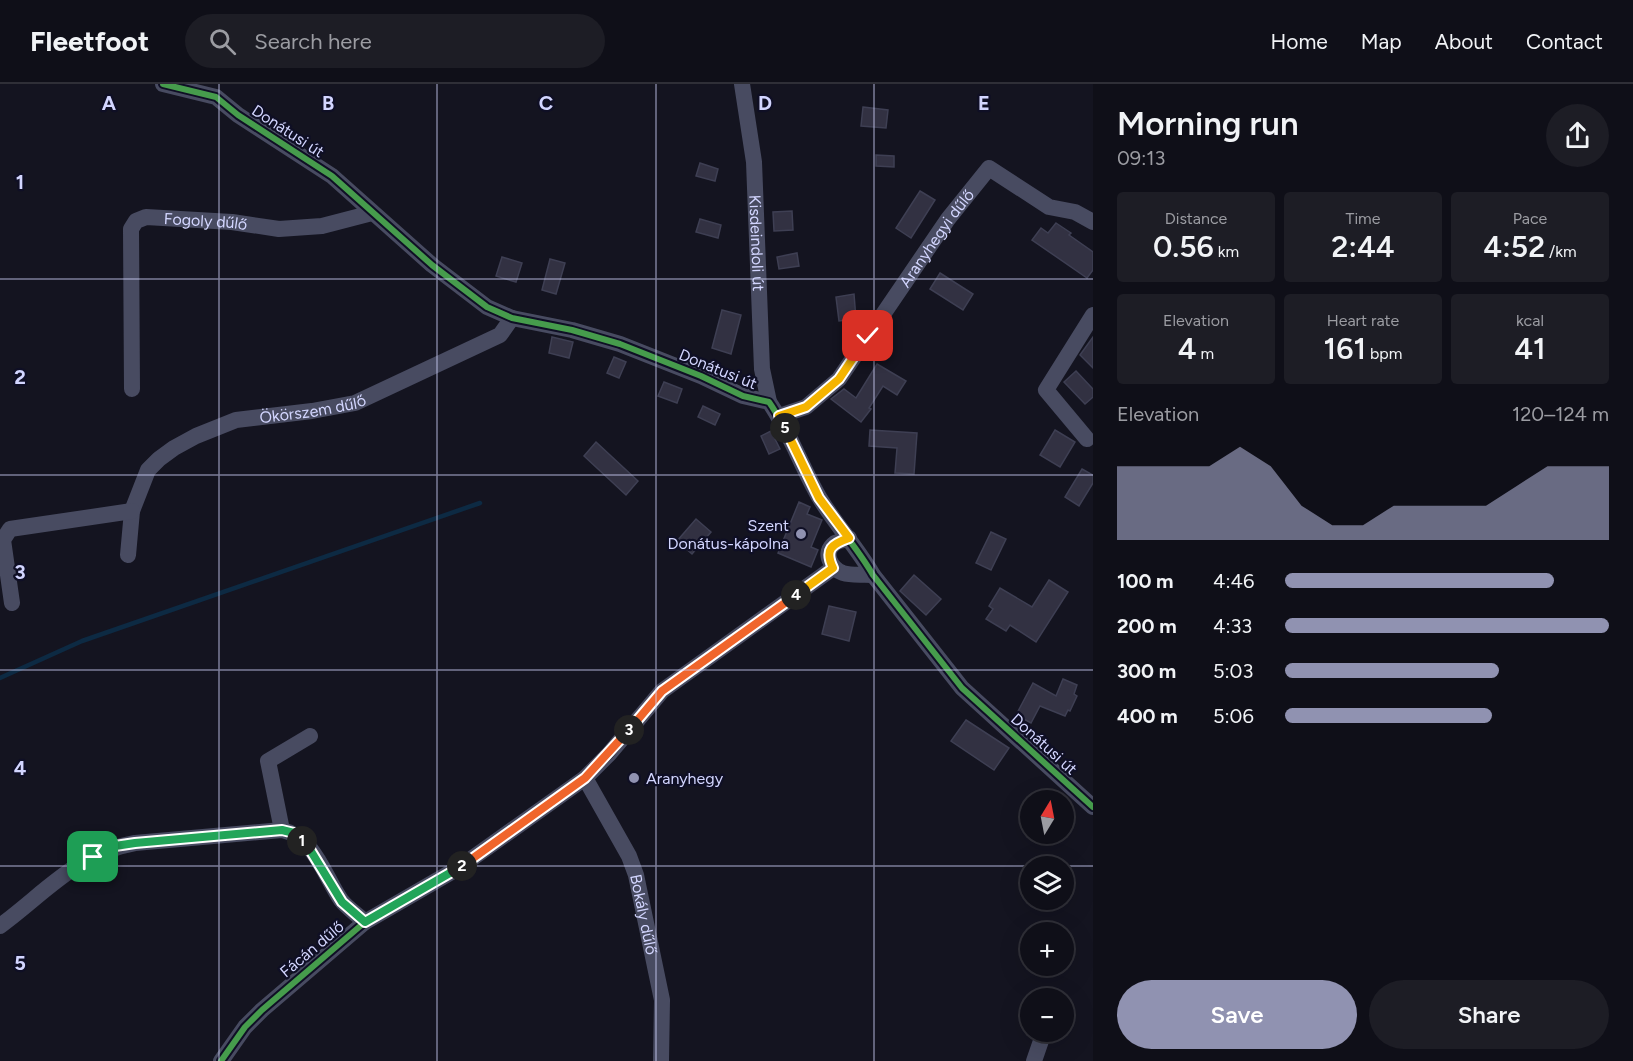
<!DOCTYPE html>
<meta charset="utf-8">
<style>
body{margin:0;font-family:Figtree,sans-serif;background:#1d1d25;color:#f1f3f6;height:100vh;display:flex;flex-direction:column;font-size:22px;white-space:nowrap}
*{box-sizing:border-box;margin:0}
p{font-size:20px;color:#9b9ca2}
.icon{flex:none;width:33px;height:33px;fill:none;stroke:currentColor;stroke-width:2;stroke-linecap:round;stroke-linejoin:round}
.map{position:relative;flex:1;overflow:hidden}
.sheet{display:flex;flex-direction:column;background:#0f0f18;width:540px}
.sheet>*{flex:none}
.needle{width:39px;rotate:10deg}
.controls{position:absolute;left:1020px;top:706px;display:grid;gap:12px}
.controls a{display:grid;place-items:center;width:54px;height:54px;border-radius:50%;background:#0f0f18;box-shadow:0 6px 24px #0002,0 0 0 2px #2f2f37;font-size:30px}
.pin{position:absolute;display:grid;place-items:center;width:51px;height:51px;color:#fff;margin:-26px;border-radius:12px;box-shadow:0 3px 9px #0006}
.km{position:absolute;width:30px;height:30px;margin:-15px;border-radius:50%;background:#222;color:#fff;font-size:16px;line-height:30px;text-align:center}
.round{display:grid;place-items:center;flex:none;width:63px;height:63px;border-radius:32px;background:#1d1d25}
.head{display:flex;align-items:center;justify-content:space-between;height:102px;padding:0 24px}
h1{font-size:33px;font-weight:600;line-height:45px}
.stats{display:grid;grid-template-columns:repeat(3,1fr);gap:9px;height:102px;padding:6px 24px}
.stats div{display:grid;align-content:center;border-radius:6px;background:#1d1d25;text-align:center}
.stats b{font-size:30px;font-weight:600}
.stats small{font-size:16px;font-weight:400}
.stats p{font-size:16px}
.chart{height:168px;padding:12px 24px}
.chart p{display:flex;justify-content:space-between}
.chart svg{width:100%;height:108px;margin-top:6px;fill:#9092b1;opacity:.7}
.button{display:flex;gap:12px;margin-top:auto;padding:12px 24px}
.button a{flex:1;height:69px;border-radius:36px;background:#9092b1;color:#fff;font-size:24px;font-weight:600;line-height:69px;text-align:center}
.button a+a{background:#1d1d25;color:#f1f3f6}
ul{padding:0 24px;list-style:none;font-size:20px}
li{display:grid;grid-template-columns:96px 72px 1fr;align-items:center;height:45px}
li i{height:15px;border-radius:8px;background:#9092b1}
header{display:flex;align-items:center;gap:36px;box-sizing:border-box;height:84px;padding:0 30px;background:#0f0f18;border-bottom:2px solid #2f2f37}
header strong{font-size:28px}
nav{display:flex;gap:33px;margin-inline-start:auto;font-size:21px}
.search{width:420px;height:54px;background:#1d1d25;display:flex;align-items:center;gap:15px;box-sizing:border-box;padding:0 21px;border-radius:33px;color:#9b9ca2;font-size:22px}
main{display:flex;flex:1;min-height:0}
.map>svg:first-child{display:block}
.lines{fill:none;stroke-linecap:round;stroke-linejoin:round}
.stream{stroke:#0d2a43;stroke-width:4.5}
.building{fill:#323142;stroke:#3e3f53;stroke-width:1.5}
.minor{stroke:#484b61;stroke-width:16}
.cycleway-casing{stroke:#0f0f25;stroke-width:10}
.cycleway{stroke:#469c4c;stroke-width:6}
.split-1-casing{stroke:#fff;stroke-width:12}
.split-2-casing{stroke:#fff;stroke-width:12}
.split-3-casing{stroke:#fff;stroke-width:12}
.split-4-casing{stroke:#fff;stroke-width:12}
.split-5-casing{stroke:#fff;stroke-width:12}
.split-6-casing{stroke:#fff;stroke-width:12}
.split-1{stroke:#22a559;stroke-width:8}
.split-2{stroke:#22a559;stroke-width:8}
.split-3{stroke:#f0652b;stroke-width:8}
.split-4{stroke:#f0652b;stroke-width:8}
.split-5{stroke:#f5b400;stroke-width:8}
.split-6{stroke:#f5b400;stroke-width:8}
.grid{fill:none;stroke:#d3d6ff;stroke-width:1.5;stroke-opacity:0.55}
.poi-dot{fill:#9092b1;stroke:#0f0f25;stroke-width:2}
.labels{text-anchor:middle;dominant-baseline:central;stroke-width:4.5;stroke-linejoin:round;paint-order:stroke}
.street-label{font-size:16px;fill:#d3d6ff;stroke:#0f0f25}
.poi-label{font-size:16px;fill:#d3d6ff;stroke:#0f0f25;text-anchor:end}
.grid-label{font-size:20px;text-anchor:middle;font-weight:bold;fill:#d3d6ff;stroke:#0f0f25;stroke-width:4.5;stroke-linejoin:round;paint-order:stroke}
</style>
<header>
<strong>Fleetfoot</strong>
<div class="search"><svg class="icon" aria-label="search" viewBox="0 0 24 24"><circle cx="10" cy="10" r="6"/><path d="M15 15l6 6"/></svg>Search here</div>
<nav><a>Home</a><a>Map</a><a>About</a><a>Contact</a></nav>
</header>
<main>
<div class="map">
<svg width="1093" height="977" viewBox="0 0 1093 977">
<rect width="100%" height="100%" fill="#141420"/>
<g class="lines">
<polyline class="stream" points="0,594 82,557 480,419"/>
</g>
<g class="building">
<polygon points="863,23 888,26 886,44 861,42"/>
<polygon points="876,71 894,72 894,83 876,82"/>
<polygon points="700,79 718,85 715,97 696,92"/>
<polygon points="920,107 935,116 911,154 896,144"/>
<polygon points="792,127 793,146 774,147 773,128"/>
<polygon points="700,135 721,141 718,154 696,148"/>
<polygon points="1056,139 1071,149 1069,151 1093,168 1093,186 1087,194 1032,156 1041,144 1048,149"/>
<polygon points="797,169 799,182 779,185 777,173"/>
<polygon points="502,173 522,179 516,198 496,192"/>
<polygon points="550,175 565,179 556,210 542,206"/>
<polygon points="940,189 973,210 963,226 930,205"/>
<polygon points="854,210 856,235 839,237 836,213"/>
<polygon points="722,226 741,231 731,270 712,264"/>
<polygon points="552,253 573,258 569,274 549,269"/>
<polygon points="1093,253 1093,284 1080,271"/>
<polygon points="614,273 626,278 619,294 607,289"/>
<polygon points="877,280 906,297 897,311 883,302 869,324 871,325 861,338 831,315 844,305 856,314"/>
<polygon points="1076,287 1093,305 1093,313 1085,320 1064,298"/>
<polygon points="664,298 682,305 677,319 658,312"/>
<polygon points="703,322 720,330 715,341 698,333"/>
<polygon points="870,346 917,349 914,390 895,389 897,364 869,362"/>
<polygon points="1055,346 1075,358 1060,383 1040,371"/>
<polygon points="771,347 780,365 769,370 761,352"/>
<polygon points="596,358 638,397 626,411 584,372"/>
<polygon points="1082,385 1093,391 1093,399 1079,422 1065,413"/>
<polygon points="799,418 810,423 807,430 822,436 811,463 818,466 811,483 778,469"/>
<polygon points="696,435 711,448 692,470 677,457"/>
<polygon points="991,448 1006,455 991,486 976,479"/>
<polygon points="914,491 941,515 926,531 900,507"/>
<polygon points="1049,496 1068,508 1036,558 1010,541 1006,547 986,535 993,525 989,522 1000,504 1032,523"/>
<polygon points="829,522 856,528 849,557 822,550"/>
<polygon points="1063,595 1077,601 1074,610 1077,612 1070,627 1068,626 1065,632 1040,622 1031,639 1016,631 1033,599 1056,612"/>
<polygon points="966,636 1009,664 994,686 951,657"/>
</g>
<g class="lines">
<g class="minor">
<path d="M163,0L216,13L238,31L332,92L432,181L487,223L512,234L572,246L620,260L701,292L743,312L769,318C790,348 801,382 819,413C835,440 857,463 873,491L962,604L1093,723"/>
<path id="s1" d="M742,0L754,78L762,285L769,318"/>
<path id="s2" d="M132,305L131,145L136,137L146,133L232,138L279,145L322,142L372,129"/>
<path id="s3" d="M779,332L806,323L839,295L948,135L989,84L1049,123L1075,128L1093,138"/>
<polyline points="1087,355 1046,306 1093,231"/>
<path d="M849,454C845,456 838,457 835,459C821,469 832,485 843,489C852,492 863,490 873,491"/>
<path id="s4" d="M128,471L132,427L148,386L159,375L174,364L196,352L236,336L312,327L355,319L500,251L512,234"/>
<polyline points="12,519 3,456 10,445 132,427"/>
<path id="s5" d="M585,694L629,772L636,791L662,916L661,977"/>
<polyline points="282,746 268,677 310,652"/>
<path d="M0,842C45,809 77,769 135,759L282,746C314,753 324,791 341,816C347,824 358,831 365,838"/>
<polyline points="221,977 245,943 262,926 365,838 460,783 585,694 609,670 662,607 833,484"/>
<polyline points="1034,977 1044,948"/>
</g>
<g class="cycleway-casing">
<g id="cycleway">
<path d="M163,0L216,13L238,31L332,92L432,181L487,223L512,234L572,246L620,260L701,292L743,312L769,318C790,348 801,382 819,413C835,440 857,463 873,491L962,604L1093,723"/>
<polyline points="221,977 245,943 262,926 365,838 460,783 585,694 609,670 662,607 833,484"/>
</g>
</g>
<use href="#cycleway" class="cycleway"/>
</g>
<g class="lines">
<g class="split-1-casing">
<polyline id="split-1" points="93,773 115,762 135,759 282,746 294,749 302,757"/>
</g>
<g class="split-2-casing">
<polyline id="split-2" points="302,757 309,764 342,818 365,838 462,782"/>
</g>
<g class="split-3-casing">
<polyline id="split-3" points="462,782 585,694 629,646"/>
</g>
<g class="split-4-casing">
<polyline id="split-4" points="629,646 662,607 796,511"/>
</g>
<g class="split-5-casing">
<path id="split-5" d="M785,344L819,414L849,454C832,460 824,465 833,484L796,511"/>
</g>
<g class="split-6-casing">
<polyline id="split-6" points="785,344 779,332 806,323 839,295 868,252"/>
</g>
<use href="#split-1" class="split-1"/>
<use href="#split-2" class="split-2"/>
<use href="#split-3" class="split-3"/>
<use href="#split-4" class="split-4"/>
<use href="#split-5" class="split-5"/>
<use href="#split-6" class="split-6"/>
</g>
<path class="grid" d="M219,0V977M437,0V977M656,0V977M874,0V977M0,195H1093M0,391H1093M0,586H1093M0,782H1093"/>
<g class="poi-dot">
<circle cx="801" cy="450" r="6"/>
<circle cx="634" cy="694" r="6"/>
</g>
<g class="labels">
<g class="street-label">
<text transform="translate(288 47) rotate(33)">Donátusi út</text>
<text stroke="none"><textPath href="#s2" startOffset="240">Fogoly dűlő</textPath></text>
<text stroke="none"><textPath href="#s3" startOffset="243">Aranyhegyi dűlő</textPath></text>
<text stroke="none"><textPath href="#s1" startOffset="160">Kisdeindoli út</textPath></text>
<text transform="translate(718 285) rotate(22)">Donátusi út</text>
<text stroke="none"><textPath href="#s4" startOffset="268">Ökörszem dűlő</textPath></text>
<text transform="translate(1044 660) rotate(42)">Donátusi út</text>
<text stroke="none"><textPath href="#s5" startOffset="150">Bokály dűlő</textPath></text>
<text transform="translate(312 865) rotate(-40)">Fácán dűlő</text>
</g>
<g class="poi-label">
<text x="789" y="441">Szent<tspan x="789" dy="18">Donátus-kápolna</tspan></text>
<text x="646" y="694" text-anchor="start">Aranyhegy</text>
</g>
</g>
<g class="grid-label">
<text x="109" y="26">A</text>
<text x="328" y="26">B</text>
<text x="546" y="26">C</text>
<text x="765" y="26">D</text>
<text x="984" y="26">E</text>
<text x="20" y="105">1</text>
<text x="20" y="300">2</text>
<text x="20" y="495">3</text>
<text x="20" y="691">4</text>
<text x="20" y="886">5</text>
</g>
</svg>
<div class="controls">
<a><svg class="needle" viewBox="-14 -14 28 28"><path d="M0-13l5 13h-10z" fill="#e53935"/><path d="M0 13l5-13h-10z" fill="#9b9ca2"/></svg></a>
<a><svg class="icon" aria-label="layers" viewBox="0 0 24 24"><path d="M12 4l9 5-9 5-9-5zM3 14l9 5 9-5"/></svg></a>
<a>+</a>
<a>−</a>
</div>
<div class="pin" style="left:93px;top:773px;background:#1e9e55"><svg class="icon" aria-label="arrive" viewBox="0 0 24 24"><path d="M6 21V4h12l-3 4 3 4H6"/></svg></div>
<div class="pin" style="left:868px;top:252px;background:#d93025"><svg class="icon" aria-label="check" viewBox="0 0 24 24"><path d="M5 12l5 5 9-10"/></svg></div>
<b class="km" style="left:302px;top:757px">1</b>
<b class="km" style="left:462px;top:782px">2</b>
<b class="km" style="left:629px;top:646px">3</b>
<b class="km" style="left:796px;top:511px">4</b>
<b class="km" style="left:785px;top:344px">5</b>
</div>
<section class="sheet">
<div class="head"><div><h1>Morning run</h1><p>09:13</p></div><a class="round"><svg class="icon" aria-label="share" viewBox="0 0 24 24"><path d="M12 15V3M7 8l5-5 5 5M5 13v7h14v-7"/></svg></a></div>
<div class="stats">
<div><p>Distance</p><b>0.56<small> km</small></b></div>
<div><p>Time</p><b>2:44</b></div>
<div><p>Pace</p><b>4:52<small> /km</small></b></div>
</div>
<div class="stats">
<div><p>Elevation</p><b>4<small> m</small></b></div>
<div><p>Heart rate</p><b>161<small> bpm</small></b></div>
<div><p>kcal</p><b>41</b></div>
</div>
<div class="chart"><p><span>Elevation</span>120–124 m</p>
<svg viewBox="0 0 160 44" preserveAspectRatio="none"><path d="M0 44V14L10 14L20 14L30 14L40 6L50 14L60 30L70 38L80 38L90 30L100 30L110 30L120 30L130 22L140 14L150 14L160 14V44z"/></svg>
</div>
<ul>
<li><b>100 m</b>4:46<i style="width:83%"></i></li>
<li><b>200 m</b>4:33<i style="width:100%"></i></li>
<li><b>300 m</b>5:03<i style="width:66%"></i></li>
<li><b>400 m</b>5:06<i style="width:64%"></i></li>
</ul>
<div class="button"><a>Save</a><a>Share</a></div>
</section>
</main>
